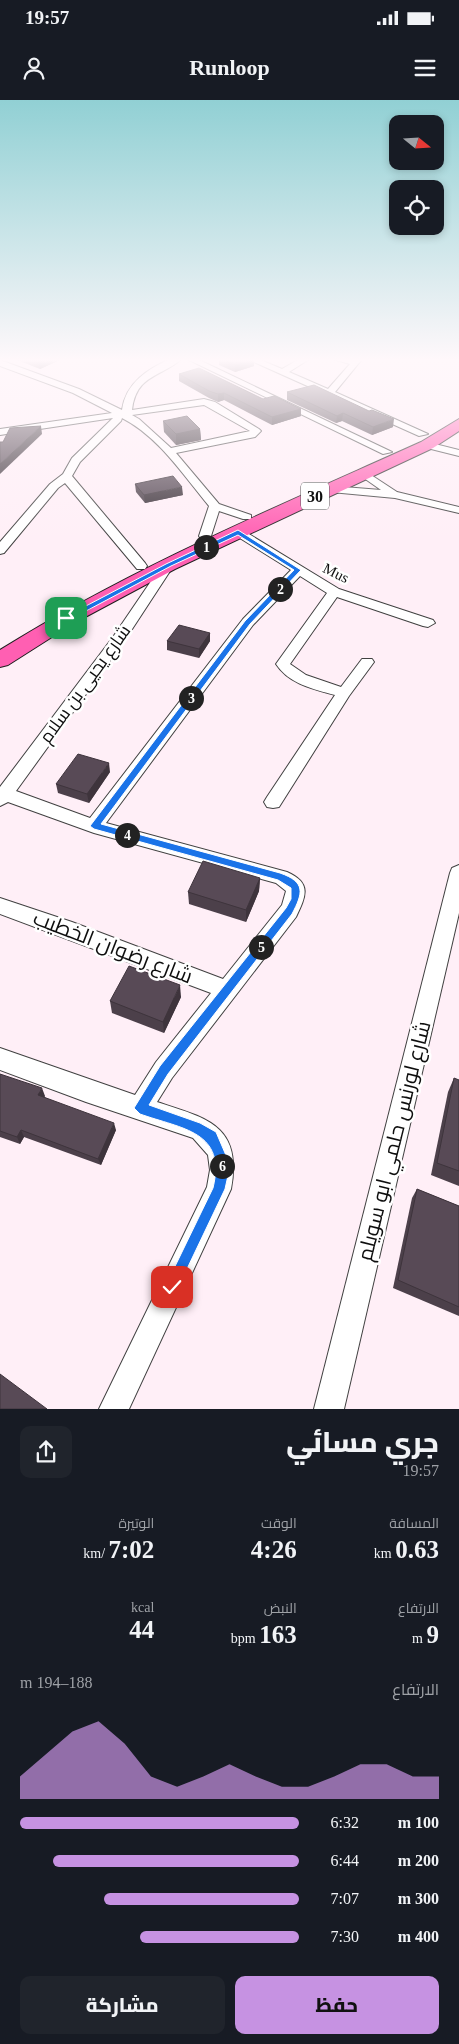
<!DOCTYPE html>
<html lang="ar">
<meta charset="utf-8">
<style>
body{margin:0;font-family:"Times New Roman",Cairo,serif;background:#20242c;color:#f1f3f6;direction:rtl;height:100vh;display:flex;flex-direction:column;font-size:19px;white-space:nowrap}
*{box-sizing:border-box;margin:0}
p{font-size:16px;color:#9ea1a6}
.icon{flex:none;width:28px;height:28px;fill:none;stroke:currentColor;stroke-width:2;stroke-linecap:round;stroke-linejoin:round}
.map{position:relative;height:1309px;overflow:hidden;direction:ltr}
.details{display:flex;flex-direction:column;background:#171b24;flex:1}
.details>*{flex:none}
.needle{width:32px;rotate:108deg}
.fabs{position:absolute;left:389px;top:15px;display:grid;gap:10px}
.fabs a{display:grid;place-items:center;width:55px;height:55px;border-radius:10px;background:#171b24;box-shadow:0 2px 8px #0003;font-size:25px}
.pin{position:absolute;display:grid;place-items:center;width:42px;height:42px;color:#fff;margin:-21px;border-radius:10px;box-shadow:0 2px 8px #0006}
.km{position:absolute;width:25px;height:25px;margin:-12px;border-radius:50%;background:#222;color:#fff;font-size:14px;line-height:25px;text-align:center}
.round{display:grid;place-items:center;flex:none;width:52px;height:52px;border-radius:10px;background:#20242c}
.head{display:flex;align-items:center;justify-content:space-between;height:85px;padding:0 20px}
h1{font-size:28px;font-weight:800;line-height:38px}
.stats{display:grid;grid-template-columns:repeat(3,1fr);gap:8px;height:85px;padding:5px 20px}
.stats div{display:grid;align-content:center}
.stats b{font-size:25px;font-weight:800}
.stats small{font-size:14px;font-weight:400}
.stats p{font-size:14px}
.chart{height:140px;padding:10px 20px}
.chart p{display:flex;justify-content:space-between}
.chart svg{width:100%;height:90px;margin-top:5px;fill:#c692e2;opacity:.7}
.button{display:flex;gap:10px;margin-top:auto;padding:10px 20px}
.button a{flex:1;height:58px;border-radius:10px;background:#c692e2;color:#111;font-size:20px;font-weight:800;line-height:58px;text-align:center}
.button a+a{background:#20242c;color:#f1f3f6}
ul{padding:0 20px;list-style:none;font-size:16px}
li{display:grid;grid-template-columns:80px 60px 1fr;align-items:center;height:38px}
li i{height:12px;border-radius:6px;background:#c692e2}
.status{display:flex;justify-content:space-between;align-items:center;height:35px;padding:0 25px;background:#171b24;direction:ltr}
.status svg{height:14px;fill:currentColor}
header{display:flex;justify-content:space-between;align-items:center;height:65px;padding:0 20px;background:#171b24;font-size:22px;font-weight:800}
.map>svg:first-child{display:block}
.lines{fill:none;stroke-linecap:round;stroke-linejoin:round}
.minor-casing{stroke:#414141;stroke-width:2}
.primary-casing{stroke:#1f1f1f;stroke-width:2}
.minor{fill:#fff;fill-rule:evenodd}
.primary{fill:#ff5fb2;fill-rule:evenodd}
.wall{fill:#4c404a}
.shaded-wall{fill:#3e343c}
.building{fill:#584a56;stroke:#3e343c}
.route{fill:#1a73e8;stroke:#fff}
.labels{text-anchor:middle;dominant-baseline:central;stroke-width:5;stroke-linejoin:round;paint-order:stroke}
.far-street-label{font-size:15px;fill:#0e0e0e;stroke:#fff}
.shield{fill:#fff;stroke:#565656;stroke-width:1}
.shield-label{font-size:16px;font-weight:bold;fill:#0e0e0e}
.street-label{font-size:18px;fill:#0e0e0e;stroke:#fff}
.near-street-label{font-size:21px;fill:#0e0e0e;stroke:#fff}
</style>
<div class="status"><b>19:57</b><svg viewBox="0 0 49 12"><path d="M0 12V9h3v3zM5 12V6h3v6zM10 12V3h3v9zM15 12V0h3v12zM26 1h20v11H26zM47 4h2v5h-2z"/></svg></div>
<header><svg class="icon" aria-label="menu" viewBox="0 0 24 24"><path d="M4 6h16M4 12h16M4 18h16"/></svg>Runloop<svg class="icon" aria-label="person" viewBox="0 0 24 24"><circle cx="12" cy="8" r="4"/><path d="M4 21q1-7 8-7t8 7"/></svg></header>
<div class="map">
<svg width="459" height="1309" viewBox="0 0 459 1309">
<rect width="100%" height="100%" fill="#ffeff7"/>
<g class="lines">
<g class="minor-casing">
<g id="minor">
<path d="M172,258H183C162,277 136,274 132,310L204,299L215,302L259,329L261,331L255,337L176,353L219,404L251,415V419H243L219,411L211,436L205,440L201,439L199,436L209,406C184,376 158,336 122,318L121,321L80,362L72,376L145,463L147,466L145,469H137L65,383L58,388L4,453L0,454V442L50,384L63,374L72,358L113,318L0,335V329L112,313L73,293L0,266V260L79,289L122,310C126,282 148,269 172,258ZM204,305L250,331L171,348L139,319L132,315Z"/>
<polygon points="185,258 195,258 392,352 383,354"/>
<polygon points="245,258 256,258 282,269 301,258 311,258 289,272 328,289 350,264 329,258 363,258 335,292 428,334 419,336"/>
<polygon points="427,342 459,350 459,356 423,347 423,343"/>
<polygon points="365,371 397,392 459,407 459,413 395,398 331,392 326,389 331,386 381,390 361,376 361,372"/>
<path d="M239,428L339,489L433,520L435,523L428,527L423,526L337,497L290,564L306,575L341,587L362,559H372L374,562L349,596L279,707L273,708L267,707L264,702L267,697L335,595C313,589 289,584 276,564L327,493L300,476L253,525L106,723L287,772C312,783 306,796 296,817L172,978L157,1002C206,1018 243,1025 231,1089L129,1309H99L207,1087L210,1070L208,1055L193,1038L86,1002L0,970V948L135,995L156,962L211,893L0,814V798L72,822L223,879L282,805L286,791L276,783L94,733L8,702L0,706V687L113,537L164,462H172L174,465L123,543L16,691L90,718L243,519L291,470L235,435L233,432Z"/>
<polygon points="459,765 459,813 344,1309 314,1309 450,773 452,768"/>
</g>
</g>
<g class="primary-casing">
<path id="primary" d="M459,319V331L433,348L175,469L74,523L8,565L0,567V550C133,467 279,406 421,342Z"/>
</g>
<use href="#minor" class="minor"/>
<use href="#primary" class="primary"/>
</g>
<g class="wall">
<polygon points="12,258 64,258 40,269"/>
<polygon points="219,258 254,260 254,266 235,272 219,265"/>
<polygon points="179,274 263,299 301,309 301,316 272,325 224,300 218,302 209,298 179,281"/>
<polygon points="287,292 393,327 372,335 342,321 336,323 287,300"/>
<polygon points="163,321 200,329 201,340 176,345 164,332"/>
<polygon points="135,384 183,395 145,403 136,392"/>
<polygon points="210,533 210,541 199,558 167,550 167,541"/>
<polygon points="110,672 89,703 58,693 56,684"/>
<polygon points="260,778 259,791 246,822 189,804 188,792"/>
<polygon points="181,897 164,933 112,913 110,901"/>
<polygon points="0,974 45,996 44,997 116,1030 101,1065 24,1037 20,1044 0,1037"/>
<polygon points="454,978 459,980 459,1086 431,1075 448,992"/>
<polygon points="417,1089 459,1106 459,1216 393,1188 412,1098"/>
</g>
<g class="shaded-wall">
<polygon points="48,258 64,258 40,269 39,262"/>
<polygon points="254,260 254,266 235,272 235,265"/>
<polygon points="224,293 224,300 218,302 218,294"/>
<polygon points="301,309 301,316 272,325 272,317"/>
<polygon points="343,313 342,321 336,323 337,316"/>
<polygon points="394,319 393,327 372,335 373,327"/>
<polygon points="41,326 42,334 0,374 0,364"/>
<polygon points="200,329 201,340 176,345 176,334"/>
<polygon points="182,387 183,395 145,403 144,395"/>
<polygon points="210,533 210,541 199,558 199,549"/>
<polygon points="109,663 110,672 89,703 87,694"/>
<polygon points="260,778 259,791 246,822 246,810"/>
<polygon points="180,885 181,897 164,933 163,922"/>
<polygon points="42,988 45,996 41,1003 38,995"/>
<polygon points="114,1023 116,1030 101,1065 98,1059"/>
<polygon points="21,1030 24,1037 20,1044 17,1037"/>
</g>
<g class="building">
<polygon points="29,258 48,258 39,262"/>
<polygon points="220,258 251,258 254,260 235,265"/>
<polygon points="199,268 263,299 274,296 301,309 272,317 224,293 218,294 209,291 179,274"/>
<polygon points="314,285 369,311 372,310 394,319 373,327 343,313 337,316 287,292"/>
<polygon points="187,316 200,329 176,334 163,321"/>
<polygon points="41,326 12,353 0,364 0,342 3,342 10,328"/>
<polygon points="173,376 182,387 144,395 135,384"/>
<polygon points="179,525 210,533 199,549 167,541"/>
<polygon points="78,654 109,663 87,694 56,684"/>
<polygon points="203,761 260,778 246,810 188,792"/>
<polygon points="129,866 180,885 163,922 110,901"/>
<polygon points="0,974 42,988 38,995 114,1023 98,1059 21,1030 17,1037 0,1031"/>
<polygon points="454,978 459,980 459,1071 437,1063"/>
<polygon points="417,1089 459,1106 459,1207 398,1180"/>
<polygon points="0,1274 47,1309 0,1309"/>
</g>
<linearGradient id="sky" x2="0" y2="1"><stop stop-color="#91d0d4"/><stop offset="0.59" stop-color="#fff8fb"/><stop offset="1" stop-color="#fff8fb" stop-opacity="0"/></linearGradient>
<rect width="459" height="441" fill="url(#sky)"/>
<path class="route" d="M238,430L301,470L250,524L101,724L280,773C306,782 303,793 292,814L168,974L149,1005L200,1023L216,1032L228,1060L229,1071L225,1089L176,1192L172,1194L167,1192L165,1187L213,1088C227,1031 182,1029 140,1014L134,1008L160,966L286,808L291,799V788L278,780L94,729L90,726L245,521L294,470L238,435L171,466L69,520L63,518L166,464Z"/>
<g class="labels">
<g class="far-street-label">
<text transform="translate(336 473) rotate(27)">Mus</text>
</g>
<rect class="shield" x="301" y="382.5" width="28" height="27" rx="4"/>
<g class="shield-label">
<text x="315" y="396">30</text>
</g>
<g class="street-label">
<text transform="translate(85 584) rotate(-54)">شارع يحيى بن سلام</text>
</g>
<g class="near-street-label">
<text transform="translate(113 847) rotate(21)">شارع رضوان الخطيب</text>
<text transform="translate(394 1041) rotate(-76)">شارع لورنس حلمي ابو سويلم</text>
</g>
</g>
</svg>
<div class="fabs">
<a><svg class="needle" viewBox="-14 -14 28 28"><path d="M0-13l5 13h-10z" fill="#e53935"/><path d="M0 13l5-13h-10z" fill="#9ea1a6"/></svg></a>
<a><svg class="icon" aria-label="locate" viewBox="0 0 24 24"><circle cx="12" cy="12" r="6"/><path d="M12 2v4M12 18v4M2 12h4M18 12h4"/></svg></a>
</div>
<div class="pin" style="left:66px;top:518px;background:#1e9e55"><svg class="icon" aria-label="arrive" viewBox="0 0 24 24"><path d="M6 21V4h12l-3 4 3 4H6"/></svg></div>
<div class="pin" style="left:172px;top:1187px;background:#d93025"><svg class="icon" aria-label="check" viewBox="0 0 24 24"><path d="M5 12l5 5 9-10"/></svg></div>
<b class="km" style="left:206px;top:447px">1</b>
<b class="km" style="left:280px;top:489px">2</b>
<b class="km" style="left:191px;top:598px">3</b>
<b class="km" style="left:127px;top:735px">4</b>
<b class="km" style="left:261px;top:847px">5</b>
<b class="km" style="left:222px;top:1066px">6</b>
</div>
<section class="details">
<div class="head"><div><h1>جري مسائي</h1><p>19:57</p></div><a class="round"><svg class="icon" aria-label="share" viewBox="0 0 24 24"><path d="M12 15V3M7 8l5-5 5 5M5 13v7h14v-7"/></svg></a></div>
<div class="stats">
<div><p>المسافة</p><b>0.63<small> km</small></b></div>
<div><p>الوقت</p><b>4:26</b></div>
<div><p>الوتيرة</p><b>7:02<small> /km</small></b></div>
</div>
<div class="stats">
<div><p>الارتفاع</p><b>9<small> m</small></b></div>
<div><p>النبض</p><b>163<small> bpm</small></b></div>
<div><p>kcal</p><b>44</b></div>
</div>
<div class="chart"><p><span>الارتفاع</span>188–194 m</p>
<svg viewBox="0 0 160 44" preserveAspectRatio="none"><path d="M0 44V33L10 22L20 11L30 6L40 17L50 33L60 38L70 33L80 27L90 33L100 38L110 38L120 33L130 27L140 27L150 33L160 33V44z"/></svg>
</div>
<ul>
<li><b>100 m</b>6:32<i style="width:100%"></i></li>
<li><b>200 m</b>6:44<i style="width:88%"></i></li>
<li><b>300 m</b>7:07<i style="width:70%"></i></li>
<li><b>400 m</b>7:30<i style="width:57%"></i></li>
</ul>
<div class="button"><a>حفظ</a><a>مشاركة</a></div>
</section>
